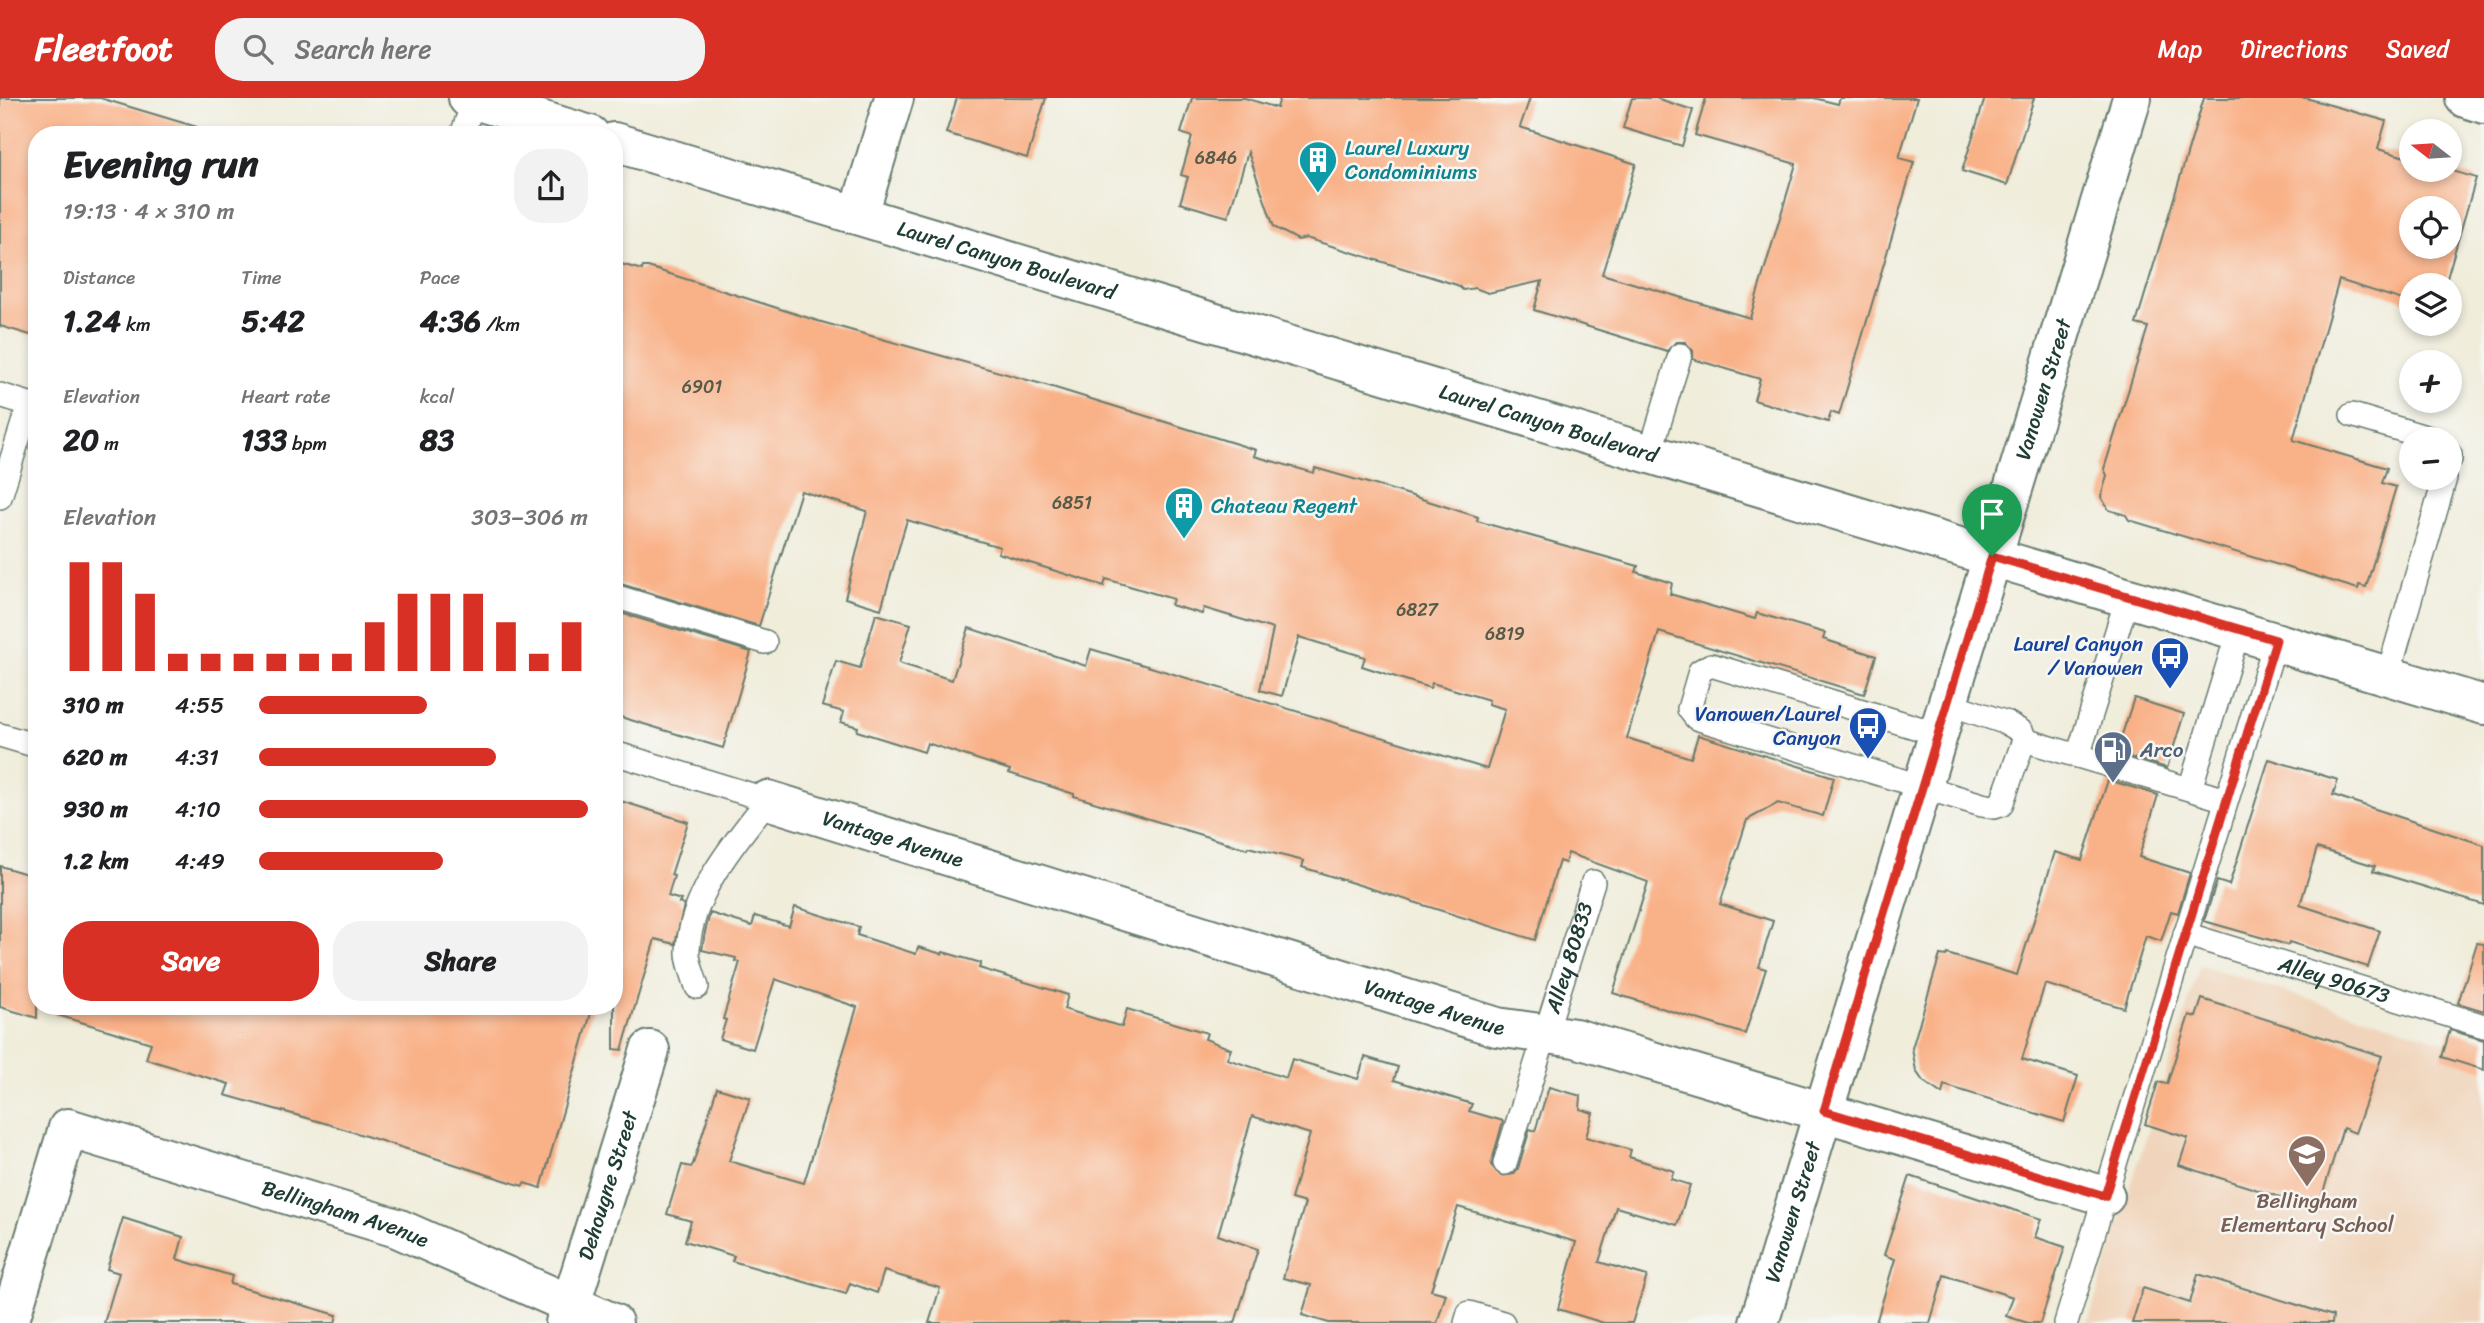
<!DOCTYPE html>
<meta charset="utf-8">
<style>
body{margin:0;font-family:Sriracha,sans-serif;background:#f2f2f2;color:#202124;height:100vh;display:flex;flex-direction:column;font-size:26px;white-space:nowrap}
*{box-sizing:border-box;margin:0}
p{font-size:23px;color:#757577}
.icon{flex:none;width:38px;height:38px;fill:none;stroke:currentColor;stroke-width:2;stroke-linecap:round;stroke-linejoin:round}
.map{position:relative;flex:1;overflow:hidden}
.panel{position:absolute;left:28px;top:28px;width:595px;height:889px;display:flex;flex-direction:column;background:#fff;border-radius:28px;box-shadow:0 4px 10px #0003}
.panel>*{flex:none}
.needle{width:46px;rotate:287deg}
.tools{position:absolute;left:2399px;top:21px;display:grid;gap:14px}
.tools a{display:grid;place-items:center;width:63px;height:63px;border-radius:50%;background:#fff;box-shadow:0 4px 10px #0003;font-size:35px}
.pin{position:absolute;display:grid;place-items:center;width:60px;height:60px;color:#fff;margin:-72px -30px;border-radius:50% 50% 50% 0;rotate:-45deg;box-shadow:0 0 7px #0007}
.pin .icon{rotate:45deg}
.round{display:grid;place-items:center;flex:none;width:74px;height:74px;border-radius:28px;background:#f2f2f2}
.headline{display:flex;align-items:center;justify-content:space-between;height:119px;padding:0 35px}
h1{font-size:38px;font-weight:700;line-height:52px}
.figures{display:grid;grid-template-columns:repeat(3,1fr);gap:10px;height:119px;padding:7px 35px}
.figures div{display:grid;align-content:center}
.figures b{font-size:30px;font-weight:700}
.figures small{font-size:19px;font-weight:400}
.figures p{font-size:19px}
.chart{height:196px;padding:14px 35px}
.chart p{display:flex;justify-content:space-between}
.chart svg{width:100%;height:126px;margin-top:7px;stroke:#d93025;stroke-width:6}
.primary-button{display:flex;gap:14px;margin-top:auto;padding:14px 35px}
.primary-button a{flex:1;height:80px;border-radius:28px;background:#d93025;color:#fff;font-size:28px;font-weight:700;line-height:80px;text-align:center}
.primary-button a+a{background:#f2f2f2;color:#202124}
ul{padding:0 35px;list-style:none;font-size:23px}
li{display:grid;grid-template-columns:112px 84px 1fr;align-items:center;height:52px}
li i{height:18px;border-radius:9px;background:#d93025}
header{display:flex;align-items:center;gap:42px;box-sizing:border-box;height:98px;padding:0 35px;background:#d93025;color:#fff}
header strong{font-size:33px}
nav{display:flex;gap:38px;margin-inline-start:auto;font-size:24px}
.search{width:490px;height:63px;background:#f2f2f2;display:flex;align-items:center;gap:18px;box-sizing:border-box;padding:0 24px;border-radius:28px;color:#757577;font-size:26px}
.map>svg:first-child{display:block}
.built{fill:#f0d5bc}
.building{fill:#f9b187;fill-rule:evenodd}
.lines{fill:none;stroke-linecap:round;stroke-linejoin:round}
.lane-casing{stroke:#687b6e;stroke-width:26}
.street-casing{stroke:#687b6e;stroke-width:42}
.secondary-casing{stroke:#687b6e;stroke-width:42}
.primary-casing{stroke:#687b6e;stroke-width:42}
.lane{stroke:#fff;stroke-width:23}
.street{stroke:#fff;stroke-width:38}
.secondary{stroke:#fff;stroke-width:38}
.primary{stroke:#fff;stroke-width:38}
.route-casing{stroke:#fff;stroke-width:14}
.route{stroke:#d93025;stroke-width:9}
.labels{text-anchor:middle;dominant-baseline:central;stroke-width:5;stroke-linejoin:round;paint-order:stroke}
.number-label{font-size:18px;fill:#565a49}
.culture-label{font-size:21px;fill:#0d838f;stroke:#f6f6f2;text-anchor:start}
.street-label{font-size:21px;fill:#1f3d34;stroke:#f6f6f2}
.transit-label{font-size:21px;fill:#164399;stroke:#f6f6f2;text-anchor:end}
.service-label{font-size:21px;fill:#4e5e75;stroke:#f6f6f2;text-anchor:start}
.education-label{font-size:21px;fill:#785e54;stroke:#f6f6f2}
</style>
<header>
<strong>Fleetfoot</strong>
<div class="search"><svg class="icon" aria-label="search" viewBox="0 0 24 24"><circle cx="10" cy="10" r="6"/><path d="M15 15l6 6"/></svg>Search here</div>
<nav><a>Map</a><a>Directions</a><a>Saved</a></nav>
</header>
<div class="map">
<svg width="2484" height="1225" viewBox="0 0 2484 1225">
<rect width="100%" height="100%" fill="#f6f6f2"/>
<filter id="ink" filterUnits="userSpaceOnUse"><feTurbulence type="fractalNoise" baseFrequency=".0143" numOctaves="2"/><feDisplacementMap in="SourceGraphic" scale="14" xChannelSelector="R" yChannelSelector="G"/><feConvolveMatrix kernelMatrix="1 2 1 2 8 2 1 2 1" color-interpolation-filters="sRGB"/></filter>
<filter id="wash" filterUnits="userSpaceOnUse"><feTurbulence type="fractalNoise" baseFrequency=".00686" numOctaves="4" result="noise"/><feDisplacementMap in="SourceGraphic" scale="28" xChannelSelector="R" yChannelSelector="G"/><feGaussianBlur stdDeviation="1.57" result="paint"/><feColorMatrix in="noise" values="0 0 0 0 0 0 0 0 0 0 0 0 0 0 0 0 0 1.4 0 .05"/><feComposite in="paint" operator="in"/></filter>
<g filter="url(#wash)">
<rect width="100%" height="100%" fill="#f0eddb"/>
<polygon class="built" points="2200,867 2484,956 2484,1225 2088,1225"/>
<g id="blocks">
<g class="building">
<polygon points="0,0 100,0 197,29 196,37 37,37 37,239 0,228"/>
<polygon points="957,0 1046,0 1027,60 946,35"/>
<polygon points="1192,0 1245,0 1277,10 1280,0 1530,0 1520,29 1636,66 1602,176 1750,220 1796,66 1695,37 1706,0 1814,0 1838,6 1840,0 1917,0 1899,60 1914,64 1839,317 1831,314 1828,324 1754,302 1760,281 1693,261 1693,253 1685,244 1676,244 1667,253 1534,212 1542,183 1488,195 1475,190 1463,192 1457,187 1306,140 1298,142 1274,129 1248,54 1228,119 1180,105 1188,79 1181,77 1192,39 1181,35"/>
<polygon points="1632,0 1656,0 1693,12 1682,48 1623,30"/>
<polygon points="1985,0 2034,0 2007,87 1962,73"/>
<path d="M2204,0H2306L2386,23L2378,51L2412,61V72H2449L2476,80L2445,187H2412V205L2339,182L2293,342L2387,370L2382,385L2396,389L2366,489L2359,487L2358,491L2129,422L2126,417L2109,412L2101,399L2107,377L2104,371L2148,229L2136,226ZM2412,110H2450V149H2412Z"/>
<polygon points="614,164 642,172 643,169 648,169 818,223 1049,288 1256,352 1254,358 1314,375 1315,370 1403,395 1478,419 1477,423 1638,468 1636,474 1672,485 1670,496 1755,521 1757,515 1825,535 1823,541 1876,558 1864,596 1659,534 1627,640 1691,660 1698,637 1834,679 1823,718 1778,705 1747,722 1720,806 1773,823 1759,869 1766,871 1745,936 1613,895 1648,784 1568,755 1565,765 1559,763 1535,842 1302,769 1304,763 1248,749 1247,751 1074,698 1074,696 1009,675 1010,672 927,645 924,654 857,633 858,629 841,624 844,614 822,608 836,563 860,570 876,516 911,526 899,565 952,582 969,530 1086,568 1091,551 1487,671 1505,611 1488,606 1489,602 1432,585 1430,590 1362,568 1365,559 1299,539 1282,598 1260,592 1273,531 1204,510 1202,516 1171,507 1173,501 1106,481 1104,488 998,455 1000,449 907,422 881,511 845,500 867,413 801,393 759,528 614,484"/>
<polygon points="614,513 751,554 723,650 614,617"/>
<polygon points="2134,600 2184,616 2167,670 2116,655"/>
<polygon points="2269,661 2338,682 2333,697 2484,747 2484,807 2373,773 2375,768 2317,750 2300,807 2380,833 2368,869 2289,844 2288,847 2204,823 2217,783 2229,787"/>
<polygon points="2108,682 2158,697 2139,759 2190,775 2178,815 2171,813 2161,843 2146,838 2124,910 2045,886 2022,961 2078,978 2064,1024 1944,987 1942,996 1923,983 1916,973 1912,950 1940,857 1946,858 1947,856 2017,877 2055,754 2082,762"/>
<polygon points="614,701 688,724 671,777 674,778 668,798 681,802 679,805 684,807 675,846 655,841 622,952 614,951"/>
<polygon points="0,768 37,779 37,920 0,909"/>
<polygon points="795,809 859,829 857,837 916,856 918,849 942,856 943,854 981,865 979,870 1068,897 1064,911 1122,929 1127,911 1207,935 1205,941 1231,951 1227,961 1286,980 1292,961 1358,981 1365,959 1398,969 1394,982 1472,1006 1469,1013 1503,1023 1491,1067 1501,1078 1514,1076 1518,1070 1530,1031 1535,1033 1549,989 1581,998 1580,1011 1593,1015 1586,1039 1631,1052 1629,1059 1674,1073 1671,1081 1690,1087 1677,1127 1616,1109 1599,1164 1647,1178 1632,1225 1604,1225 1558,1211 1576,1144 1458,1109 1431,1192 1446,1196 1437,1225 1329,1225 1302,1217 1311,1187 1283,1180 1305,1105 1291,1101 1310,1036 1252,1018 1218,1137 1258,1151 1235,1225 929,1225 940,1190 884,1173 877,1195 850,1185 846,1196 732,1163 734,1158 685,1143 691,1123 667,1116 682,1067 691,1069 693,1066 717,990 750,1000 729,1063 804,1085 857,909 775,881 753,951 720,941 726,922 723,921 740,864 735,863 736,860 702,852 705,834 710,815 752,828 755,818 789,828"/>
<polygon points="2477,845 2484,846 2484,913 2458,905"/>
<polygon points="2202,901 2382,958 2355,1035 2343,1030 2318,1111 2179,1067 2188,1040 2145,1026 2158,984 2167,986 2189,917 2196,919"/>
<polygon points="55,908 593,908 541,1090 524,1085 523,1088 328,1026 225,997 229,986 146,961 151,945 54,916"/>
<polygon points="2450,932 2484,942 2484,972 2442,959"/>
<polygon points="1910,1078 2041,1121 2035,1139 2065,1149 2040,1225 2028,1225 2006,1218 2013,1199 1944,1177 1930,1225 1876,1225 1895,1161 1884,1157"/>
<polygon points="123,1120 183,1139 177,1161 232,1178 230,1186 337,1217 335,1225 104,1225 119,1175 107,1171"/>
<polygon points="2198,1176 2333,1218 2332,1225 2132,1225 2143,1190 2190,1205"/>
</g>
</g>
</g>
<g filter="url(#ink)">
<use href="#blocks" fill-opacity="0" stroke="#687b6e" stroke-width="2"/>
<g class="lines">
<g class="lane-casing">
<g id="lane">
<polyline points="462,37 474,2"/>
<polyline points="0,297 29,306 0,399"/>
<polyline points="2352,317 2432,341"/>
<polyline points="1650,355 1680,257"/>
<polyline points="2450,357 2450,361"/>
<polyline points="614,498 765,544"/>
<polyline points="2388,577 2445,380"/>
<polyline points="1938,636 1711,567 1700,573 1689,611 1696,620 1982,707 1994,709 2001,707 2024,642 2022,634 2007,625 1947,605"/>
<polyline points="0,637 37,648"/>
<polyline points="2024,642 2226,702"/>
<path d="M614,655L768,702C734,745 691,795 688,852C687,863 694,878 697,889"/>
<polyline points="2078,658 2128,498"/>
<polyline points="2190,691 2239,531"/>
<path id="s1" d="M2185,836L2484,928"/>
<path id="s2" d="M1505,1065L1593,784"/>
<polyline points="1466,1225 1469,1215 1503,1225"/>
<polyline points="2066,1225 2276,542"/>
</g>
</g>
<g class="street-casing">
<g id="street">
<polyline points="2465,0 2484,6"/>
<polyline points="859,116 894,0"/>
<path id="s3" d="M768,702L1497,929L1575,940L2105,1098"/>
<path id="s4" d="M9,1225L68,1030L397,1130L613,1225"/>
<path id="s5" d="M565,1225L650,952"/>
</g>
</g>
<g class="secondary-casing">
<g id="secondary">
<path id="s6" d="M1759,1225L2132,0"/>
</g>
</g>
<g class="primary-casing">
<g id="primary">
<polyline points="468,0 590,37"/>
<path id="s7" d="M614,44L2484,607"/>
</g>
</g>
<use href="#lane" class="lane"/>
<use href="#street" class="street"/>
<use href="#secondary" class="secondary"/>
<use href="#primary" class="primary"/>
</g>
</g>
<g class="lines" filter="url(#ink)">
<g class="route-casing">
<polygon id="route" points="1992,458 2276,542 2105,1098 1824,1013"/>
</g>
<use href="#route" class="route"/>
</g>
<defs>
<g id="building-pin" transform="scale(2.0125)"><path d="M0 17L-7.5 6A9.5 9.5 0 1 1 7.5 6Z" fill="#0f9aa8" stroke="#f6f6f2"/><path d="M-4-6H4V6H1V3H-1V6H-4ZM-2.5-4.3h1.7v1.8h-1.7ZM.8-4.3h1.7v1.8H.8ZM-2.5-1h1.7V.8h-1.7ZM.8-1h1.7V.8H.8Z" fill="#fff"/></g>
<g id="bus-pin" transform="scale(2.0125)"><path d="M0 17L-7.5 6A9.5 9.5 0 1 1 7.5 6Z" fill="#1a4fb4" stroke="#f6f6f2"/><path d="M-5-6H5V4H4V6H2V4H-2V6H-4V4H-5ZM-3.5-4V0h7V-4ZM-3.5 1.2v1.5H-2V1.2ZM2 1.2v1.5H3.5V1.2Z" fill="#fff"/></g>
<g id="fuel-pin" transform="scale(2.0125)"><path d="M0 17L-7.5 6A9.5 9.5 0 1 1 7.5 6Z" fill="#5c6f8a" stroke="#f6f6f2"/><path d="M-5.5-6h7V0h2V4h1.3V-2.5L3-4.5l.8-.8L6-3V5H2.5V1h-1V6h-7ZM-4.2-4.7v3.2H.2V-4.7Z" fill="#fff"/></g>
<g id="school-pin" transform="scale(2.0125)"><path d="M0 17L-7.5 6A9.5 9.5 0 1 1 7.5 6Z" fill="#8d6e63" stroke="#f6f6f2"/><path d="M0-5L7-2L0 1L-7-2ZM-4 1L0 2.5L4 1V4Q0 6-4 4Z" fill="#fff"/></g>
</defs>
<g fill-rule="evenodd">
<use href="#building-pin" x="1318" y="62"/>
<use href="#building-pin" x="1184" y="408"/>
<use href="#bus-pin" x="2170" y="558"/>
<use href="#bus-pin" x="1868" y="628"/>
<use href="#fuel-pin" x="2113" y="652"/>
<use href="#school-pin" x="2307" y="1056"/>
</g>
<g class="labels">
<g class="number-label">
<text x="1216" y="60">6846</text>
<text x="702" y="289">6901</text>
<text x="1072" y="405">6851</text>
<text x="1417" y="512">6827</text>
<text x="1505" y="536">6819</text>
</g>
<g class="culture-label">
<text x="1345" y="50">Laurel Luxury<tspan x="1345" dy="24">Condominiums</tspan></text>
<text x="1211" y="408">Chateau Regent</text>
</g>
<g class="street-label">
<text stroke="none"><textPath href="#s7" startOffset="410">Laurel Canyon Boulevard</textPath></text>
<text stroke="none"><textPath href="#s6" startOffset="976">Vanowen Street</textPath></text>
<text stroke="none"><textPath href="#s7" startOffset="976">Laurel Canyon Boulevard</textPath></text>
<text stroke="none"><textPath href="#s3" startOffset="131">Vantage Avenue</textPath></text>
<text stroke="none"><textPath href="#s2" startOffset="215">Alley 80833</textPath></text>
<text stroke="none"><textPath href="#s1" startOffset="156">Alley 90673</textPath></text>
<text stroke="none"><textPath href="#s3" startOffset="698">Vantage Avenue</textPath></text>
<text stroke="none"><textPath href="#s5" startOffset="144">Dehougne Street</textPath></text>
<text stroke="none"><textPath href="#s6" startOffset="116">Vanowen Street</textPath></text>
<text stroke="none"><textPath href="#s4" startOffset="494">Bellingham Avenue</textPath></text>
</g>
<g class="transit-label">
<text x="2143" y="546">Laurel Canyon<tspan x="2143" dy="24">/ Vanowen</tspan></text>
<text x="1841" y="616">Vanowen/Laurel<tspan x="1841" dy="24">Canyon</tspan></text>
</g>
<g class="service-label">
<text x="2140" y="652">Arco</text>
</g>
<g class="education-label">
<text x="2307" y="1103">Bellingham<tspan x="2307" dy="24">Elementary School</tspan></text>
</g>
</g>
</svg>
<div class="tools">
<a><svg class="needle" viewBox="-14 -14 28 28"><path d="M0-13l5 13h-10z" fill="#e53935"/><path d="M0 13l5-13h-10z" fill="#757577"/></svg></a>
<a><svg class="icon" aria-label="locate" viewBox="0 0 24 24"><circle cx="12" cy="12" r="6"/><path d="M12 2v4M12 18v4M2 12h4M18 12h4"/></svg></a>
<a><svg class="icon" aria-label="layers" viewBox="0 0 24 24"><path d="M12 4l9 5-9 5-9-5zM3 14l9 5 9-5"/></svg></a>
<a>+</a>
<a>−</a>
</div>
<div class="pin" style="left:1992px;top:458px;background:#1e9e55"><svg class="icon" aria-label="arrive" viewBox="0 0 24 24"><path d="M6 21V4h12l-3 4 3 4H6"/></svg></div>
<section class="panel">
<div class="headline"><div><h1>Evening run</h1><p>19:13 · 4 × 310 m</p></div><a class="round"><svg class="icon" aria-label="share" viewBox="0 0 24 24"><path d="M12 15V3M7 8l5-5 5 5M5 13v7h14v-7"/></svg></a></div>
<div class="figures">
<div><p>Distance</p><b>1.24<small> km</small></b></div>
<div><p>Time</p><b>5:42</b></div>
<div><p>Pace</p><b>4:36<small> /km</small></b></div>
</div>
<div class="figures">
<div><p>Elevation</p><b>20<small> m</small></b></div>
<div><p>Heart rate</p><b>133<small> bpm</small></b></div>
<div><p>kcal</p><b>83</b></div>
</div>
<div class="chart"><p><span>Elevation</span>303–306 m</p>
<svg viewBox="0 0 160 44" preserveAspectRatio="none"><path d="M5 44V6M15 44V6M25 44V17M35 44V38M45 44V38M55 44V38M65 44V38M75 44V38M85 44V38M95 44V27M105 44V17M115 44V17M125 44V17M135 44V27M145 44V38M155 44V27"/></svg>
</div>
<ul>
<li><b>310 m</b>4:55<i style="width:51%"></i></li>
<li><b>620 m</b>4:31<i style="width:72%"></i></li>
<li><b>930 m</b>4:10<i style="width:100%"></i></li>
<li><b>1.2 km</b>4:49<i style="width:56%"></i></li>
</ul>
<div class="primary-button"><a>Save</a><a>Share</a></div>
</section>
</div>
